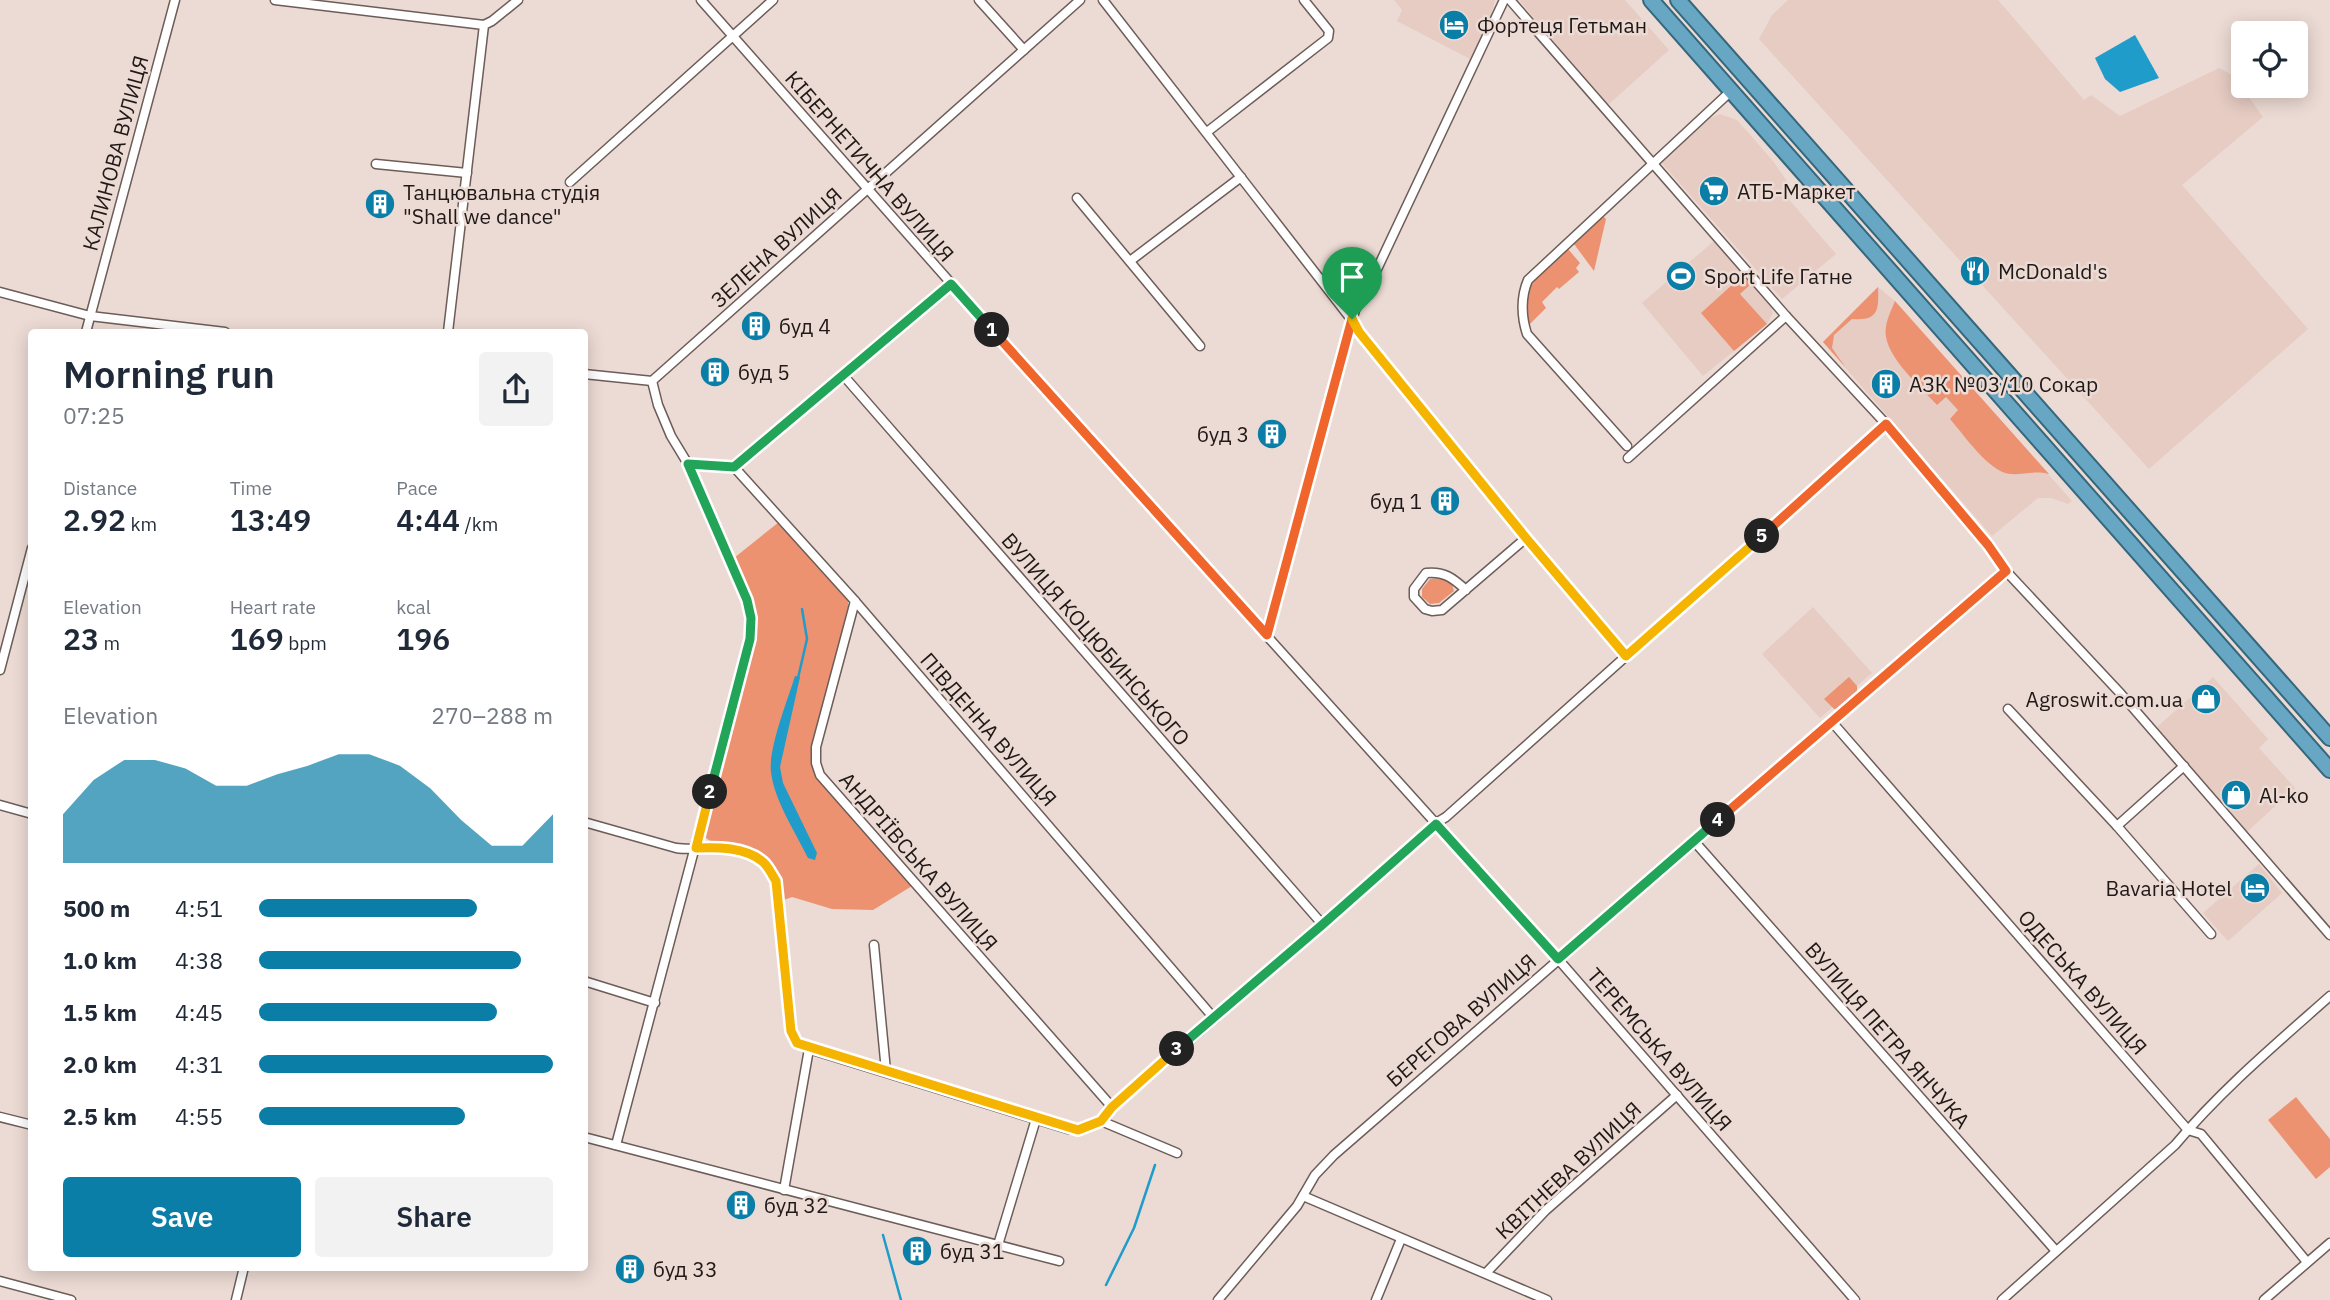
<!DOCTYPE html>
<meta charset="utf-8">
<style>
body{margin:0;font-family:"IBM Plex Sans",sans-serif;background:#f2f2f3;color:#1f2937;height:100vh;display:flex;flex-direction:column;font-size:26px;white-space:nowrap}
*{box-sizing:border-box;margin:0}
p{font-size:23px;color:#747a83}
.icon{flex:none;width:38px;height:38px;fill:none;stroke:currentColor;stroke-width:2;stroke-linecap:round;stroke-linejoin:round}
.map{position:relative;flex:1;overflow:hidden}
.side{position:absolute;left:28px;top:329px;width:560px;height:942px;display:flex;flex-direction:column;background:#fff;border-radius:7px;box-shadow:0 4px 18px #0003}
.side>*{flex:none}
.tools{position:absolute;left:2231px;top:21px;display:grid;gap:14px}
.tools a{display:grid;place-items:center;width:77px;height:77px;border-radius:7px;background:#fff;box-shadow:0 4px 18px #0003;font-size:35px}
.pin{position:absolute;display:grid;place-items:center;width:60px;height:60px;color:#fff;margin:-72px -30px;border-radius:50% 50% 50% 0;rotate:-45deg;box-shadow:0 0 7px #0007}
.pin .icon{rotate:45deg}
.km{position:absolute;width:35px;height:35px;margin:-18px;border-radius:50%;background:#222;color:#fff;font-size:19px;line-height:35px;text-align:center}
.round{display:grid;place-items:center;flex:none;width:74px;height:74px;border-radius:7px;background:#f2f2f3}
.headline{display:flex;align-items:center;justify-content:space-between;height:119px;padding:0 35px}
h1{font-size:38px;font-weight:600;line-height:52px}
.metrics{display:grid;grid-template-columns:repeat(3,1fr);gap:10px;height:119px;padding:7px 35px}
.metrics div{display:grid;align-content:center}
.metrics b{font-size:30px;font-weight:600}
.metrics small{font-size:19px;font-weight:400}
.metrics p{font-size:19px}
.chart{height:196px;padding:14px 35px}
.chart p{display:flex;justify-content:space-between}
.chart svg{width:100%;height:126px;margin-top:7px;fill:#0a7ea6;opacity:.7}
.cta{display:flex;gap:14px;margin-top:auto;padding:14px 35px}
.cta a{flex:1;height:80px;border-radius:7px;background:#0a7ea6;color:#fff;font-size:28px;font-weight:600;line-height:80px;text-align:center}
.cta a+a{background:#f2f2f3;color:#1f2937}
ul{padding:0 35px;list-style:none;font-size:23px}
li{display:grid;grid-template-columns:112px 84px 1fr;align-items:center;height:52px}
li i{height:18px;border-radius:9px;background:#0a7ea6}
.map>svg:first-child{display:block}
.built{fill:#e6ccc3}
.green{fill:#ec9271}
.water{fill:#1f9cca}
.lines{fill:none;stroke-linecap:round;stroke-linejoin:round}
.stream{stroke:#1f9cca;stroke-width:2.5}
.minor-casing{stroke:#6c5d58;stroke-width:11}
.trunk-casing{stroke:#35677d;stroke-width:18}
.minor{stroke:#fff;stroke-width:8}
.trunk{stroke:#67a7c3;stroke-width:14}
.split-1-casing{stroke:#fff;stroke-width:14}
.split-2-casing{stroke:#fff;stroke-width:14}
.split-3-casing{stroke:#fff;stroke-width:14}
.split-4-casing{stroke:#fff;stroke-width:14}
.split-5-casing{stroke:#fff;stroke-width:14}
.split-6-casing{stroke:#fff;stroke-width:14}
.split-1{stroke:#f0652b;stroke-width:9}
.split-2{stroke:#22a559;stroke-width:9}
.split-3{stroke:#f5b400;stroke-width:9}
.split-4{stroke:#22a559;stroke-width:9}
.split-5{stroke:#f0652b;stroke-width:9}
.split-6{stroke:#f5b400;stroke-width:9}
.labels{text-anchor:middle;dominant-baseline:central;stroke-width:5;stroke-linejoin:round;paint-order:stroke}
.poi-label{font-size:21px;fill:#201917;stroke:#ecdbd4;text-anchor:start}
.street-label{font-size:21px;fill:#201917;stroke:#ecdbd4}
</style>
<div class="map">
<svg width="2330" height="1300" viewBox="0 0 2330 1300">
<rect width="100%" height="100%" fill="#ecdbd4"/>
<g class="built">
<polygon points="1394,0 1495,0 1491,15 1470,59 1397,21 1402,10"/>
<polygon points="1519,0 1625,0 1669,50 1608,105"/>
<polygon points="1788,0 1998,0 2084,100 2091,95 2120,116 2219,68 2234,76 2263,117 2182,185 2308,329 2149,469 1759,39 1772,15"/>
<polygon points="1720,114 1737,120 1773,161 1789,184 1786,188 1786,196 1836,254 1782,299 1660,161 1703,121"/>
<polygon points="1714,241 1771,306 1773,313 1767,324 1703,376 1642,303"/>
<polygon points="1878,287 1895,301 2072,501 2068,504 2051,498 2038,498 1992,536 1823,342"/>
<polygon points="1813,607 1872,673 1820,718 1762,654"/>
<polygon points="2213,677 2268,739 2259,748 2295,788 2247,832 2157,727"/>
<polygon points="2259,864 2282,893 2228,941 2203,913"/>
</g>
<g class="green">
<polygon points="1603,216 1606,219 1594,271 1574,244"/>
<path d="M1568,249L1580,263L1576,268L1579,272L1559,289L1557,287L1542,302L1546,308L1529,325C1519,283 1541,274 1568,249Z"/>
<polygon points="1743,275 1751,284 1740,294 1767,324 1734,351 1701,313"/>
<path d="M1878,287C1879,311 1878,321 1852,319L1834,335L1832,348L1846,368L1823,342Z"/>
<path d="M1895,301L2049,474C2034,470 2024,475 2010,474C1989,472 1964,435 1950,419L1958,410L1946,397L1937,405C1920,386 1881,354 1886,327C1887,318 1892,309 1895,301Z"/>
<path d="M779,522L848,600V608L812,746V762L816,776L912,886L873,910L832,909L792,897L784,900C779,867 763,850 730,845C720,843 711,844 704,836V828L755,640C756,605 748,590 734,558Z"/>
<polygon points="1440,578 1452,584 1454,591 1439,603 1430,604 1422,597 1422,589 1430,579"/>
<polygon points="1849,677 1857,686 1857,693 1838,709 1834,709 1824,699"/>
<polygon points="2296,1097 2330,1139 2330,1167 2316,1179 2268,1120"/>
</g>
<g class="water">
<polygon points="2135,35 2159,78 2120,92 2105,79 2095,58"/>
<path d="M795,676L800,677L780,767L783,783L817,853L815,860L808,858C796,833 774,800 771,772C768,749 788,699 795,676Z"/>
</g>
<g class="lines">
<g class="stream">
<polyline points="798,678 807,639 802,609"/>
<polyline points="883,1235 901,1300"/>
<polyline points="1106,1285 1134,1228 1155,1165"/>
</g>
<g class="minor-casing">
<g id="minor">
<polyline points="275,0 484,25"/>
<polyline points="701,0 1039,383 1558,959 1855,1300"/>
<polyline points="979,0 1024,50"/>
<polyline points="1103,0 1351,319 1359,332 1526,538 1627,656"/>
<polyline points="1510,0 1786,316 1886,424 1988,545 2006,571 2121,694 2330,935"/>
<polyline points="1207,132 1328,38 1329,31 1304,0"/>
<polyline points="376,164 467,173"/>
<polyline points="570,182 773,0"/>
<polyline points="1077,198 1200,346"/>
<polyline points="1130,261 1241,177"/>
<polyline points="0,292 90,316 225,332"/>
<polyline points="86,332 175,0"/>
<polyline points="448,332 484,25 492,21 518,0"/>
<polyline points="584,374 652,381"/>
<polyline points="843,375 1323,925"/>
<polyline points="652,381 1080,0"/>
<path d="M1627,446L1527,334C1521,316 1521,296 1528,280L1731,91"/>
<polyline points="1628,458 1786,316"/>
<polyline points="688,464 734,467"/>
<polyline points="734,467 855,601 1213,1017"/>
<polyline points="734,467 951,284"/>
<path d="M1466,590C1453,578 1444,571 1426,573L1414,589V597L1425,609L1432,611L1442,610L1526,538"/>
<polyline points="855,601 816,747 816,763 820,775 1112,1107"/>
<polyline points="1267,635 1355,310 1370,284 1504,0"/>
<polyline points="0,670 32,548"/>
<polyline points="2008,709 2117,826 2211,934"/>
<polyline points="1832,722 2188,1130 2201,1134 2307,1262"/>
<polyline points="0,805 32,814"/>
<path d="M584,822L676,848C704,852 739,840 763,862C768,867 772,875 776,881L791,1031L798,1043L809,1049L784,1190"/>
<polyline points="2117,826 2184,766"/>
<polyline points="1694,841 2056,1251"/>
<polyline points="874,945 886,1071"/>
<polyline points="584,981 655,1003"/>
<polyline points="809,1049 1068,1129 1078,1130 1101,1121 1177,1153"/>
<polyline points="0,1117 32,1125"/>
<polyline points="1101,1121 1112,1107 1323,925 1436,823 1446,817 1886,424"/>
<polyline points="584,1137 1059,1261"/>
<polyline points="616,1145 750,639 751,618 747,600 688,464 671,436 658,405 652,381"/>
<polyline points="1303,1196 1547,1300"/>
<polyline points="998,1245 1036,1119"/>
<polyline points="1486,1273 1546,1210 1677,1095"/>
<polyline points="0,1281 71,1300"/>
<polyline points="236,1300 244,1267"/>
<polyline points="1218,1300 1297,1206 1315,1175 1334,1155 2006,571"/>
<polyline points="1376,1300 1401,1239"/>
<path d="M2002,1300L2175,1145C2221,1090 2277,1043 2330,996"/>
<polyline points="2264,1300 2330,1243"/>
</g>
</g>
<g class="trunk-casing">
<g id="trunk">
<polyline points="1651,0 2330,770"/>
<polyline points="1678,0 2330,738"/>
</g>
</g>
<use href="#minor" class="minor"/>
<use href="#trunk" class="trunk"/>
</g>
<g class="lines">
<g class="split-1-casing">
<polyline id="split-1" points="992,330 1267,635 1352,319"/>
</g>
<g class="split-2-casing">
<polyline id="split-2" points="710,792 750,639 751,618 747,600 688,464 734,467 951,284 992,330"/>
</g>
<g class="split-3-casing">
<path id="split-3" d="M710,792L696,848C717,847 746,847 763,862C768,866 772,875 776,881L791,1031L797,1043L1078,1130L1101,1121L1112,1107L1177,1049"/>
</g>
<g class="split-4-casing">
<polyline id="split-4" points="1177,1049 1322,925 1436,824 1558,959 1718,820"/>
</g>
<g class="split-5-casing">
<polyline id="split-5" points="1718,820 2006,571 1988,545 1886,424 1762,536"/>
</g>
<g class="split-6-casing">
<polyline id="split-6" points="1352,319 1359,332 1526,538 1626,656 1762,536"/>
</g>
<use href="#split-1" class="split-1"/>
<use href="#split-2" class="split-2"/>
<use href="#split-3" class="split-3"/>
<use href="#split-4" class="split-4"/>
<use href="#split-5" class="split-5"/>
<use href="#split-6" class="split-6"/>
</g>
<defs>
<g id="hotel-disc" transform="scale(1.575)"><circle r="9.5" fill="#0a7ea6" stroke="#ecdbd4"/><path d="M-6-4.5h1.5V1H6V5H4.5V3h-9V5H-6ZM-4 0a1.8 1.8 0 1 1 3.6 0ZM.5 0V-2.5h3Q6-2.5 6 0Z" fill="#fff"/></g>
<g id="supermarket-disc" transform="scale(1.575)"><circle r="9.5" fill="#0a7ea6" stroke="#ecdbd4"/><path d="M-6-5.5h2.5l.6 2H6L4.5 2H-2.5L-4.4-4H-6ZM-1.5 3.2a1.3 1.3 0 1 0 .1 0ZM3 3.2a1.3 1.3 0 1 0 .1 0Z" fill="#fff"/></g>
<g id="building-disc" transform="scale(1.575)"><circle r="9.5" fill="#0a7ea6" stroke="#ecdbd4"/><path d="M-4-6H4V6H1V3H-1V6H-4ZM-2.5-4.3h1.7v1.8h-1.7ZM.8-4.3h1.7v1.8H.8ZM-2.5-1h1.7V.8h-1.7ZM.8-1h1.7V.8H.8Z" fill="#fff"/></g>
<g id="restaurant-disc" transform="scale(1.575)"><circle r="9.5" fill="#0a7ea6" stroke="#ecdbd4"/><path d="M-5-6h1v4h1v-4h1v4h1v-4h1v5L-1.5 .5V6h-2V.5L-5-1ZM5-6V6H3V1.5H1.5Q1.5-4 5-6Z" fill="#fff"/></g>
<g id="stadium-disc" transform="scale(1.575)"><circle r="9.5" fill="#0a7ea6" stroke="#ecdbd4"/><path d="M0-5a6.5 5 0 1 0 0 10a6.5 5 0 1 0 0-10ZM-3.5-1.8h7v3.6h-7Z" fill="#fff"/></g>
<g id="shop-disc" transform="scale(1.575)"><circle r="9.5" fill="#0a7ea6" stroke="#ecdbd4"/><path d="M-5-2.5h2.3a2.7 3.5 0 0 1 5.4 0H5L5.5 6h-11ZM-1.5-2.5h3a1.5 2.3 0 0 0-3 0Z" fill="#fff"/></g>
</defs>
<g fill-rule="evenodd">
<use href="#hotel-disc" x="1454" y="25"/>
<use href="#supermarket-disc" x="1714" y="191"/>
<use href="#building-disc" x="380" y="204"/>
<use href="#restaurant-disc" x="1975" y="271"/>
<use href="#stadium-disc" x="1681" y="276"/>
<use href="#building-disc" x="756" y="326"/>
<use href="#building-disc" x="715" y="372"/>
<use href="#building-disc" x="1886" y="384"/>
<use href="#building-disc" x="1272" y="434"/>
<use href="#building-disc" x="1445" y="501"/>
<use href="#shop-disc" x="2206" y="699"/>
<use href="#shop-disc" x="2236" y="795"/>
<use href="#hotel-disc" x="2255" y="888"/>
<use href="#building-disc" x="741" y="1205"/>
<use href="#building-disc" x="917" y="1251"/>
<use href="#building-disc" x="630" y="1269"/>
</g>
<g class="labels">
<g class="poi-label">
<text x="1477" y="25">Фортеця Гетьман</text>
<text x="1737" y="191">АТБ-Маркет</text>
<text x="403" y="192">Танцювальна студія<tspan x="403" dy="24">"Shall we dance"</tspan></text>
<text x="1998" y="271">McDonald's</text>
<text x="1704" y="276">Sport Life Гатне</text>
<text x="779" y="326">буд 4</text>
<text x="738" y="372">буд 5</text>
<text x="1909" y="384">АЗК №03/10 Сокар</text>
<text x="1249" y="434" text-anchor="end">буд 3</text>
<text x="1422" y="501" text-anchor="end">буд 1</text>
<text x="2183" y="699" text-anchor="end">Agroswit.com.ua</text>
<text x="2259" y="795">Al-ko</text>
<text x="2232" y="888" text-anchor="end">Bavaria Hotel</text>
<text x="764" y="1205">буд 32</text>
<text x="940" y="1251">буд 31</text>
<text x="653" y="1269">буд 33</text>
</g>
<g class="street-label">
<text transform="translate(115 153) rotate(-75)">КАЛИНОВА ВУЛИЦЯ</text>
<text transform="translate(870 166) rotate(49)">КІБЕРНЕТИЧНА ВУЛИЦЯ</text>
<text transform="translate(776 247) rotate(-42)">ЗЕЛЕНА ВУЛИЦЯ</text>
<text transform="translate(1096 639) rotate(49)">ВУЛИЦЯ КОЦЮБИНСЬКОГО</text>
<text transform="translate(989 729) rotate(49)">ПІВДЕННА ВУЛИЦЯ</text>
<text transform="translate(919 861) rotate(49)">АНДРІЇВСЬКА ВУЛИЦЯ</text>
<text transform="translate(2083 982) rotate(49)">ОДЕСЬКА ВУЛИЦЯ</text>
<text transform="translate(1461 1020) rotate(-41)">БЕРЕГОВА ВУЛИЦЯ</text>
<text transform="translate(1888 1035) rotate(49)">ВУЛИЦЯ ПЕТРА ЯНЧУКА</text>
<text transform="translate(1660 1049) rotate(49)">ТЕРЕМСЬКА ВУЛИЦЯ</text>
<text transform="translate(1568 1170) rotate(-43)">КВІТНЕВА ВУЛИЦЯ</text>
</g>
</g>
</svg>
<div class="tools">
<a><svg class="icon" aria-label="locate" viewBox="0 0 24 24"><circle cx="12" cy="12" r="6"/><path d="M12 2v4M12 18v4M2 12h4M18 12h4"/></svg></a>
</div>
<div class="pin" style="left:1352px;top:319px;background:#1e9e55"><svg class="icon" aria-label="arrive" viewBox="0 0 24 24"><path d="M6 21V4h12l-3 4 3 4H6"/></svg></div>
<b class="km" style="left:992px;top:330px">1</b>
<b class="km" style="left:710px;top:792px">2</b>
<b class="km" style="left:1177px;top:1049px">3</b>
<b class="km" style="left:1718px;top:820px">4</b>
<b class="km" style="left:1762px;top:536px">5</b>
<section class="side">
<div class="headline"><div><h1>Morning run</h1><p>07:25</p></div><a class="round"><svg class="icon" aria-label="share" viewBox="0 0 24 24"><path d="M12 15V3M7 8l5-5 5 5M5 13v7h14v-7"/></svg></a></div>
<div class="metrics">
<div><p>Distance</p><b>2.92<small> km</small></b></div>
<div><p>Time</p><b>13:49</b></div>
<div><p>Pace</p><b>4:44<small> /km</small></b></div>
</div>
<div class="metrics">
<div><p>Elevation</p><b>23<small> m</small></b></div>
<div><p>Heart rate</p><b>169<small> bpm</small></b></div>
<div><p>kcal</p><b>196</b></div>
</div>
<div class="chart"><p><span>Elevation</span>270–288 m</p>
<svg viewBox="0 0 160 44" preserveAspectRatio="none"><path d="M0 44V27L10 15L20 8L30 8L40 11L50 17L60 17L70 13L80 10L90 6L100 6L110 10L120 18L130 29L140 38L150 38L160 27V44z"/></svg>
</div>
<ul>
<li><b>500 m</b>4:51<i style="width:74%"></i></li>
<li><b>1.0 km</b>4:38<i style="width:89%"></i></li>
<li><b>1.5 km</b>4:45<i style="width:81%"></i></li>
<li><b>2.0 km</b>4:31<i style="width:100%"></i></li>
<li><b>2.5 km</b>4:55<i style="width:70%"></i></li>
</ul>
<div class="cta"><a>Save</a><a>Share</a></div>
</section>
</div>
